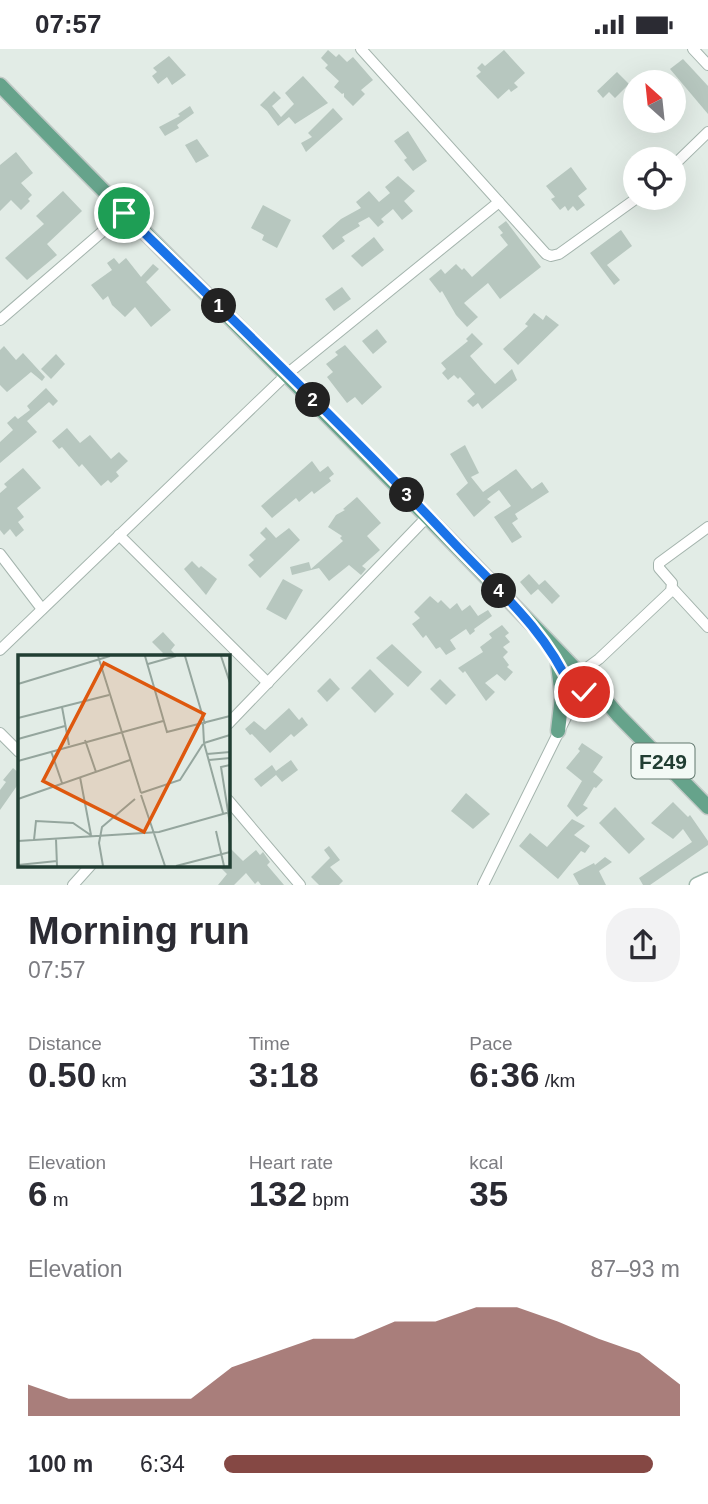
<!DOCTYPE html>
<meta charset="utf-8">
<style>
body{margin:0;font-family:Arial,sans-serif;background:#f2f2f3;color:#2b2b33;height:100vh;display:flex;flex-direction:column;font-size:26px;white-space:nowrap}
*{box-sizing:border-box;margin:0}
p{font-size:23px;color:#7c7c81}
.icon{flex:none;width:38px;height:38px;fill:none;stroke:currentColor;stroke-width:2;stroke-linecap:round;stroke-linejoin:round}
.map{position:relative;height:836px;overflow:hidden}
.side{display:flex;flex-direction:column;background:#fff;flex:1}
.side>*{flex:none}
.needle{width:46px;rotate:333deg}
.controls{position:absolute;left:623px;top:21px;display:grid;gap:14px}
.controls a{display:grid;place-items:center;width:63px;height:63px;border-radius:50%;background:#fff;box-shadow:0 7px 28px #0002;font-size:35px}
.pin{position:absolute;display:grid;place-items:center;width:60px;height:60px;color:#fff;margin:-30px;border:4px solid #fff;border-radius:50%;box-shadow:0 2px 7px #0007}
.km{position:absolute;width:35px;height:35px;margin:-18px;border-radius:50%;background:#222;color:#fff;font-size:19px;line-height:35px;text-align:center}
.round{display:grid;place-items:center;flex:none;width:74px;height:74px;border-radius:28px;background:#f2f2f3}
.overview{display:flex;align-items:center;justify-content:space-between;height:119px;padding:0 28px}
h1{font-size:38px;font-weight:700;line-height:52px}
.stats{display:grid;grid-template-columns:repeat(3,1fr);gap:10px;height:119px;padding:7px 28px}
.stats div{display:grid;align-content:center}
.stats b{font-size:35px;font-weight:700}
.stats small{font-size:19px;font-weight:400}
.stats p{font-size:19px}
.chart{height:196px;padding:14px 28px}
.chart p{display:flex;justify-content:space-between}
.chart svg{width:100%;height:126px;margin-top:7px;fill:#854844;opacity:.7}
ul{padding:0 28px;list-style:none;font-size:23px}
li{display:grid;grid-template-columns:112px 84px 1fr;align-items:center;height:52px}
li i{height:18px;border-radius:9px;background:#854844}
.status{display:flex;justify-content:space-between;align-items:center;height:49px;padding:0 35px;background:#fff;direction:ltr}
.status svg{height:19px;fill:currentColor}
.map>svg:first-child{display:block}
.building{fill:#b7c7bf}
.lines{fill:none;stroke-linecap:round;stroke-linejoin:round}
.street-casing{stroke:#a4b4ad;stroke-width:12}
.secondary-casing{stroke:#a0b8ad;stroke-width:17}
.primary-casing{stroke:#c1c9c6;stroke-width:17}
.street{stroke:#fff;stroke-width:10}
.secondary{stroke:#fff;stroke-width:14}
.primary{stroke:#66a38b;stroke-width:14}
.route-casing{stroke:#fff;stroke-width:14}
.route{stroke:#1a73e8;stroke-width:9}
.labels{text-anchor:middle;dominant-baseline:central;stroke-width:5;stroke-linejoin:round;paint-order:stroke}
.shield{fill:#f2f9f5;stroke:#60766d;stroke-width:2}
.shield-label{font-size:21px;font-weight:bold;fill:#213e33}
.inset-road{fill:none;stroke:#95a69e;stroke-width:2}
.view{fill:#de580e;fill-opacity:0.15;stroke:#de580e;stroke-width:3.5}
.inset-edge{fill:none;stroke:#213e33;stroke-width:3.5}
</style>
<div class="status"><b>07:57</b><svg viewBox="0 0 49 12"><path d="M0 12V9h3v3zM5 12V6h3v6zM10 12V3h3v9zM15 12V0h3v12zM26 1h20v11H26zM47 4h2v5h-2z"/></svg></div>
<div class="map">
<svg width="708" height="836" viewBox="0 0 708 836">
<rect width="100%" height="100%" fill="#e2ece6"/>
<g class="building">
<polygon points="328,1 336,8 339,5 347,13 353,8 373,31 361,41 365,45 353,57 344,48 344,44 342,45 334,38 339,32 325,19 328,16 321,9"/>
<polygon points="504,1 525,24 514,34 518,38 511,43 509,40 498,50 476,27 481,23 477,19 482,14 485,17"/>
<polygon points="169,7 186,26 172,36 167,28 158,35 152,27 157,23 153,19"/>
<polygon points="683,10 708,37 708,65 670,20"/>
<polygon points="617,23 629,35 615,49 609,43 603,49 597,42"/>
<polygon points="303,27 328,54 295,75 289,68 278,77 267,62 260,56 274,42 281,49 272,57 281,68 294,55 285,44"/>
<polygon points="190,57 194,64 177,76 179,79 165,87 159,78 180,67 178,65"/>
<polygon points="333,59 343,70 306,103 301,94 312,88 308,84"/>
<polygon points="408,82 427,112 413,122 404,111 407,109 394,92"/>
<polygon points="197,90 209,107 196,114 185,96"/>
<polygon points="16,103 33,124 21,134 32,146 28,150 30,152 21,161 11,151 0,162 0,116"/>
<polygon points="571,118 587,140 578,147 585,156 577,162 573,157 568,162 565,157 560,161 551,150 555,148 546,137"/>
<polygon points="398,127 415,142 404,152 413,162 402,171 393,160 381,170 384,173 378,178 369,168 358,174 360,177 342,188 345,192 333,201 322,187 341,170 361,159 356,153 369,142 379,153 390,144 385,138"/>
<polygon points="63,142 82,162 47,195 57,206 27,231 5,209 44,175 36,167"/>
<polygon points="263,156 291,171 277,199 262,191 264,186 251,179"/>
<polygon points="506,172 541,218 500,250 488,234 464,254 478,268 467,278 456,266 442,242 440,244 429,230 441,220 445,225 456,215 462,221 464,219 472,228 508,196 500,186 503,184 498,178"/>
<polygon points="621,181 632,197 607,216 620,231 614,236 590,204"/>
<polygon points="374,188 384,201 362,218 351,207"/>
<polygon points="114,209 119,215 126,209 141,228 153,215 159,220 146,233 171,261 151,278 135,258 125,268 112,256 108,247 103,251 91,236 112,221 107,214"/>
<polygon points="342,238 351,250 334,262 325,250"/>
<polygon points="534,264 543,271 546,266 559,276 518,316 503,300 528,277 525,275"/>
<polygon points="377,280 387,293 373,305 362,292"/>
<polygon points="472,284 483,295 470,307 483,322 495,335 512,320 517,331 482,360 478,354 473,358 467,352 475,345 460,328 458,330 454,326 448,331 442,324 446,320 441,314 468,292 466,290"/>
<polygon points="345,296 382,338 362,356 355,348 347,354 327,328 333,323 326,315 338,306 335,303"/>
<polygon points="4,297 16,311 23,304 45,328 42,332 31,323 7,343 0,336 0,301"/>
<polygon points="56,305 65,315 51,330 41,320"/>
<polygon points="46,339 58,352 53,357 49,353 27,372 37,383 0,414 0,393 13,381 7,374 15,367 18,370 30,361 27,357"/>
<polygon points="67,379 80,394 90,386 111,410 119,403 128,412 116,423 119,427 111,434 108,431 101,437 82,415 79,418 62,398 59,400 52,392"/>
<polygon points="465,396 479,424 471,428 483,443 516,420 532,440 542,433 549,443 515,465 518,470 512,474 522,488 512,494 494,468 511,457 499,441 487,450 491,453 474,468 456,445 468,434 450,405"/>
<polygon points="312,412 320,423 328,417 334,425 329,429 331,432 314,445 312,442 299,453 296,449 272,469 261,457"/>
<polygon points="23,419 41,439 17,459 24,468 18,473 24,481 16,488 10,480 4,486 0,481 0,444 7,438 4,435"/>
<polygon points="357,448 381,474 367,487 380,501 362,517 366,520 361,526 349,516 329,532 319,519 292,526 290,518 309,513 311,520 343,492 340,489 342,487 328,478 336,466 345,461 343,460"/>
<polygon points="266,478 276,489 289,479 300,491 260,529 248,516 254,511 249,506 266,490 260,484"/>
<polygon points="192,512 199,519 201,517 217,530 206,546 184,520"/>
<polygon points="529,525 539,536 545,531 560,547 552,555 538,540 531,546 520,533"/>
<polygon points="283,530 303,541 286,571 266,560"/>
<polygon points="430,547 438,554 441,551 450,560 457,554 462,562 470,556 478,567 488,561 492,567 474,580 475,582 470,586 466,580 450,591 456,600 446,606 440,598 436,600 426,586 423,589 412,575 420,569 414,563"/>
<polygon points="502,576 509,584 505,587 510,593 503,598 508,603 503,608 509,616 507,618 513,623 505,632 497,625 485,634 495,643 486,652 465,622 463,624 458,619 483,603 480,598 492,589 489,585"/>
<polygon points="163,583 175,596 171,601 178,608 159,608 163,604 152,593"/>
<polygon points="392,595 422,623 408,638 376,609"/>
<polygon points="370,620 394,645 375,664 351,639"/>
<polygon points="330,629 340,640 327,653 317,642"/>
<polygon points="440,630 456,646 446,656 430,640"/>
<polygon points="289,659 299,671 302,668 308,676 294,688 291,685 270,704 252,685 250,686 245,680 254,672 265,681"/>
<polygon points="582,694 603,708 593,723 603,731 596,739 594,738 583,756 588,759 577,768 567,757 582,732 566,719 580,702 578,700"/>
<polygon points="291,711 298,721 282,733 276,726 261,738 254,730 272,716 276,722"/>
<polygon points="13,719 19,724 19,734 0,761 0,741 6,733 3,731"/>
<polygon points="466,744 490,765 473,780 451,762"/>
<polygon points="673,753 688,768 690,766 708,792 708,796 650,836 643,836 639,829 692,793 683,780 673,790 651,774"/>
<polygon points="615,758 645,790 629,805 599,774"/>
<polygon points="572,770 585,777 574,786 590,797 585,804 581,802 558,830 519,797 530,784 547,798"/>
<polygon points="228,797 243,812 256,801 260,806 263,803 270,813 267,816 284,836 261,836 258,832 255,835 246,824 234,836 218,836 227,825 218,816 228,816"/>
<polygon points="329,797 340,811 330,818 343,832 339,836 319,836 311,828 330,809 324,801"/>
<polygon points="605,808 612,813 599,822 606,836 579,836 573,825 594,814 595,816"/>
</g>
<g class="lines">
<g class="street-casing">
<g id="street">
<polyline points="361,0 546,205 551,207 559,205 637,149"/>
<polyline points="693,0 708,16"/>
<polyline points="674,116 708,83"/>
<polyline points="0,271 124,164"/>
<polyline points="119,486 268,634"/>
<polyline points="0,505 42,560"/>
<polyline points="672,539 708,578"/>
<polyline points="0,601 287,325 499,153"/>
<polyline points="580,624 599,610 671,542 672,534 659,519 659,514 708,478"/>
<polyline points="228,675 428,467"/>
<polyline points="0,684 19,703"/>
<polyline points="228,751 300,836"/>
<polyline points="73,836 91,816"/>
<polyline points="483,836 578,644"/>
</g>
</g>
<g class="secondary-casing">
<polyline id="secondary" points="697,836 708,831"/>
</g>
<g class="primary-casing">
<g id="primary">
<path d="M0,36C192,234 389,425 579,624L585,626L589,636L584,643L578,644L571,640L568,632L574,625L579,624"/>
<polyline points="558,616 562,647 558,682"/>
<polyline points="589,632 618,666 708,758"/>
</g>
</g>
<use href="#street" class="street"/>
<use href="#secondary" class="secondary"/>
<use href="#primary" class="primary"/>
</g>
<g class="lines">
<g class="route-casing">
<path id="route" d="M124,164C234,272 346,379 452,492C495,538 547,582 571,640L578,644L584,643"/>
</g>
<use href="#route" class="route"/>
</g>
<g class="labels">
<rect class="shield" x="631.5" y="694.5" width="63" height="35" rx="5"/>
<g class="shield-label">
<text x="663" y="712">F249</text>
</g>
</g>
<g transform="translate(18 606)">
<rect width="212" height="212" fill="#e2ece6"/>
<path class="inset-road" d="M80,1L123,138M127,1L149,77L212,61M167,1L187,69M203,1L212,28M130,9L158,1M0,29L92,1M44,52L51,90M0,63L91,40M185,69L186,88L205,158M0,84L47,71M67,85L78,117M186,88L212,80M33,96L44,128M189,99L212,97M191,105L212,103M0,106L145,66M212,110L203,112L212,169M62,122L73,180M123,138L162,125L185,89M123,140L147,211M0,144L112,105M198,176L206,211M38,184L39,211M16,185L18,166L55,168L74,181M0,186L141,177L212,157M0,210L39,206M85,211L81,188L84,172L117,144M158,211L212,197"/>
<path class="view" d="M86,8L186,59L126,177L25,126Z"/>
<rect width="212" height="212" class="inset-edge"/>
</g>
</svg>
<div class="controls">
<a><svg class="needle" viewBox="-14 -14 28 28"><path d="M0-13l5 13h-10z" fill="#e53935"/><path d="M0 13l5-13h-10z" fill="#7c7c81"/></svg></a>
<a><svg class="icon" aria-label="locate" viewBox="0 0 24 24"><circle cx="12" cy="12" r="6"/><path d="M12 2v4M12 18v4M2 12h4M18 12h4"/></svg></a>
</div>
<div class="pin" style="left:124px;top:164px;background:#1e9e55"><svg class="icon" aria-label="arrive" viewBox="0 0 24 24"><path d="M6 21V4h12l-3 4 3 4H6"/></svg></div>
<div class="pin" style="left:584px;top:643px;background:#d93025"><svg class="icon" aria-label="check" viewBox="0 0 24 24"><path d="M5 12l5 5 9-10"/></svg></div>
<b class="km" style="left:219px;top:257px">1</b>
<b class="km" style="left:313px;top:351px">2</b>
<b class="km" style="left:407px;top:446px">3</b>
<b class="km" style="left:499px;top:542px">4</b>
</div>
<section class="side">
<div class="overview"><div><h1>Morning run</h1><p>07:57</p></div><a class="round"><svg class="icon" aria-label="share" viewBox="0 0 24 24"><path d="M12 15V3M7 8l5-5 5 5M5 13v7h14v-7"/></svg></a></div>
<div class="stats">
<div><p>Distance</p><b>0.50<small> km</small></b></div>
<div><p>Time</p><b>3:18</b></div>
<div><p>Pace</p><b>6:36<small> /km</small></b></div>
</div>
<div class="stats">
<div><p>Elevation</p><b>6<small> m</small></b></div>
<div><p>Heart rate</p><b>132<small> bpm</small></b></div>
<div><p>kcal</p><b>35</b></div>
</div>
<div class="chart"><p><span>Elevation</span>87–93 m</p>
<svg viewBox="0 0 160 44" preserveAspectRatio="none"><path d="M0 44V33L10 38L20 38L30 38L40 38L50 27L60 22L70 17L80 17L90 11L100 11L110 6L120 6L130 11L140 17L150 22L160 33V44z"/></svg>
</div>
<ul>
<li><b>100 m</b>6:34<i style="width:94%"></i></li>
</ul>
</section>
